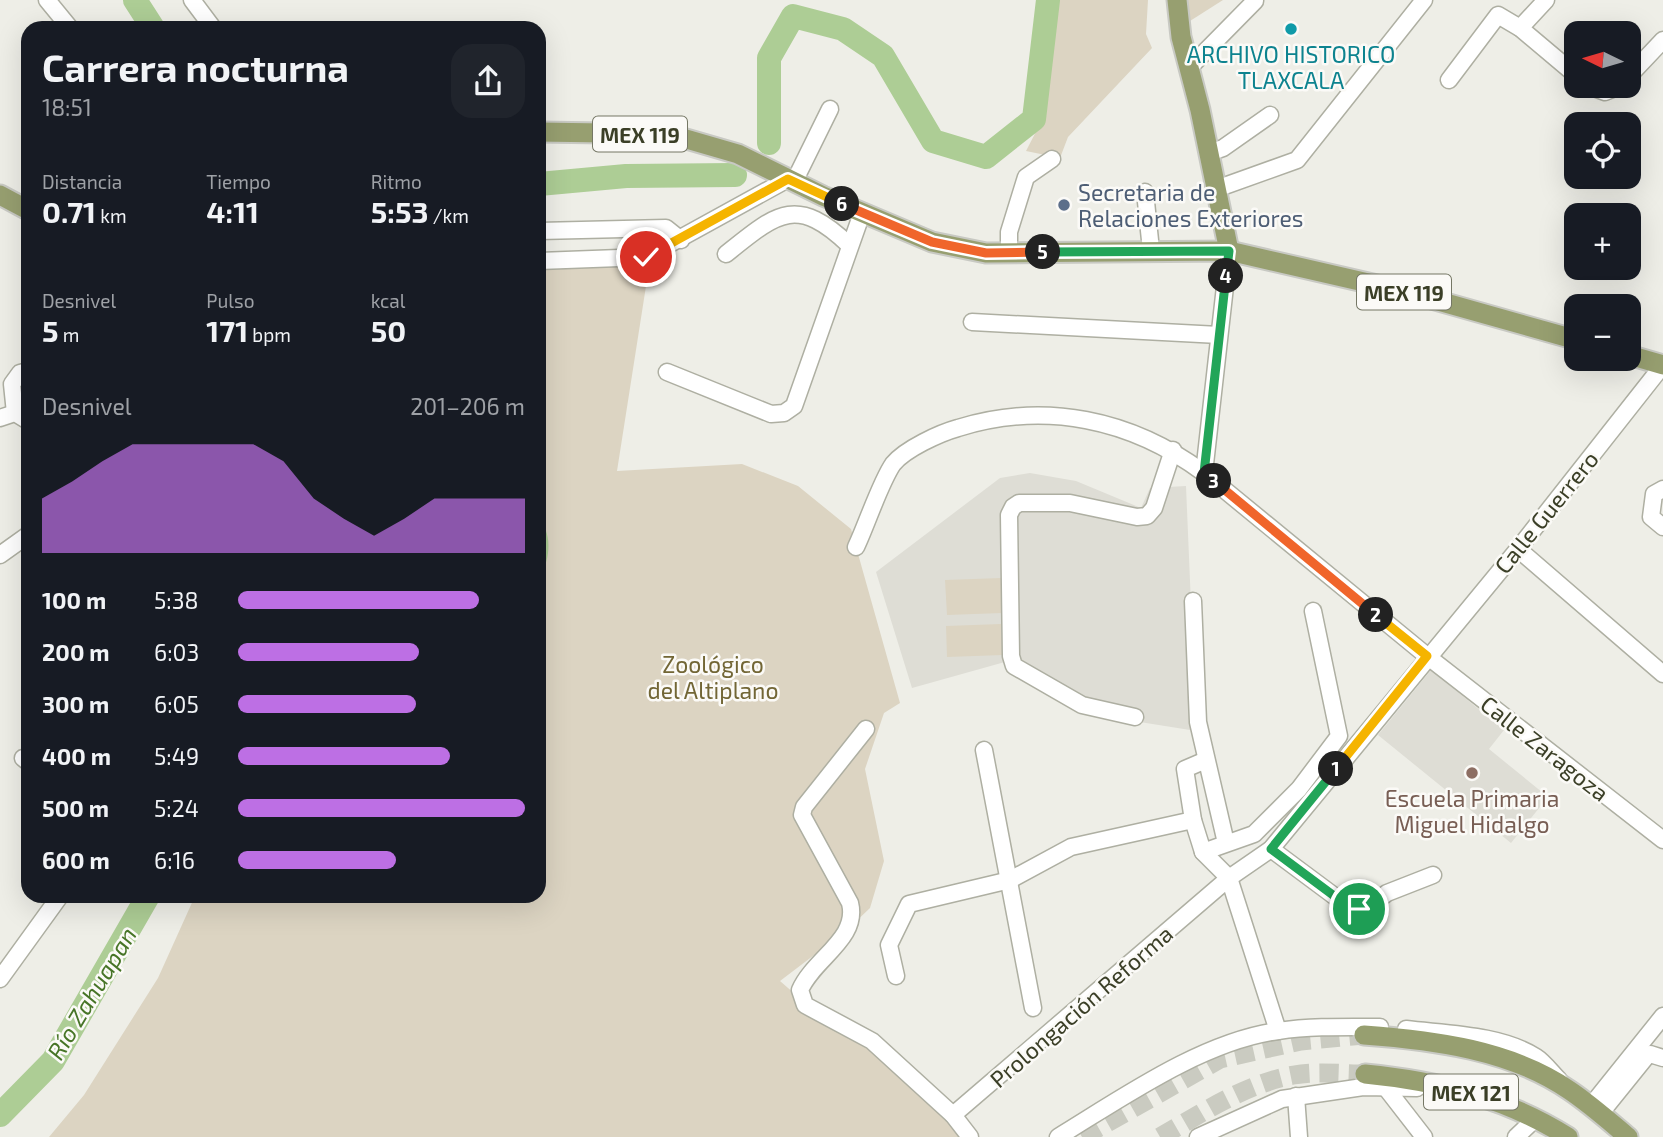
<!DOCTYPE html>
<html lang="es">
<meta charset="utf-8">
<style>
body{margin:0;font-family:"Exo 2",sans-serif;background:#20242c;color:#f1f3f6;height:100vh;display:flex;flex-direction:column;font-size:26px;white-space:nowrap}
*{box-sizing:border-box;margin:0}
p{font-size:23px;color:#9ea1a6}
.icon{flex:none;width:38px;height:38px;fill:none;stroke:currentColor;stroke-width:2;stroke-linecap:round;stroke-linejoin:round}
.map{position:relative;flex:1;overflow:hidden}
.panel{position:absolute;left:21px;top:21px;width:525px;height:882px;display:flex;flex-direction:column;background:#171b24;border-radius:21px;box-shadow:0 7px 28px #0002}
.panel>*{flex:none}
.needle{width:46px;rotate:275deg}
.controls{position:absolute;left:1564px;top:21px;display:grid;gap:14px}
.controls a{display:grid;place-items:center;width:77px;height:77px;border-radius:14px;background:#171b24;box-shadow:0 7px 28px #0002;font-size:35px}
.pin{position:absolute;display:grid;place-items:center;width:60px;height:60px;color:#fff;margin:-30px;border:4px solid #fff;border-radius:50%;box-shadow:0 2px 7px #0007}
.km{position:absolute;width:35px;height:35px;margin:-18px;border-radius:50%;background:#222;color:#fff;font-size:19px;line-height:35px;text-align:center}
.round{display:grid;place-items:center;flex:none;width:74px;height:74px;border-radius:21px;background:#20242c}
.summary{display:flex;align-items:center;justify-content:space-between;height:119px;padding:0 21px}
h1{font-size:38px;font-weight:700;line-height:52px}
.stats{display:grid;grid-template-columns:repeat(3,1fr);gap:10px;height:119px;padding:7px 21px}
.stats div{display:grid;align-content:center}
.stats b{font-size:30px;font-weight:700}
.stats small{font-size:19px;font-weight:400}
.stats p{font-size:19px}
.chart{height:196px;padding:14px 21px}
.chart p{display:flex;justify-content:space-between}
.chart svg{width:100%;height:126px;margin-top:7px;fill:#bd6fe4;opacity:.7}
ul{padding:0 21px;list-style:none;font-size:23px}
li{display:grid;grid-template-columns:112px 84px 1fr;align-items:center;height:52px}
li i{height:18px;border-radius:9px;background:#bd6fe4}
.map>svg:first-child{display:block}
.built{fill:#deddd5}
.green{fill:#dcd4c2}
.water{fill:#adcd95}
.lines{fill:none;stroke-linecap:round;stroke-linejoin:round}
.river{stroke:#adcd95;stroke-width:24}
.major-tunnel{stroke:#cacbc1;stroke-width:19;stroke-dasharray:19 10;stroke-linecap:butt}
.minor-casing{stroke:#aeafa2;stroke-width:19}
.major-casing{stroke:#c8c9c3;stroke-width:23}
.minor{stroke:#fff;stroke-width:16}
.major{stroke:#979f70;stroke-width:19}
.split-1-casing{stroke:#fff;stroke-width:14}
.split-2-casing{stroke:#fff;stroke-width:14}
.split-3-casing{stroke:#fff;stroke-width:14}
.split-4-casing{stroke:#fff;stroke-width:14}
.split-5-casing{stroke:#fff;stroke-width:14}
.split-6-casing{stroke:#fff;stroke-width:14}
.split-7-casing{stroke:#fff;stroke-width:14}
.split-1{stroke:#22a559;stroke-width:9}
.split-2{stroke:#f5b400;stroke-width:9}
.split-3{stroke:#f0652b;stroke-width:9}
.split-4{stroke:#22a559;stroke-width:9}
.split-5{stroke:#22a559;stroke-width:9}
.split-6{stroke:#f0652b;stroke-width:9}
.split-7{stroke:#f5b400;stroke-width:9}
.culture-dot{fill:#0f9aa8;stroke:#fbfaf7;stroke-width:2.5}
.service-dot{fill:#5c6f8a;stroke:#fbfaf7;stroke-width:2.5}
.education-dot{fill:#8d6e63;stroke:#fbfaf7;stroke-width:2.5}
.labels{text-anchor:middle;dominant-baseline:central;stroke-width:5;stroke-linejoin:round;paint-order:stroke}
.shield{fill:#fbfaf7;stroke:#757765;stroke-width:2}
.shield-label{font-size:21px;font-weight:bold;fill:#3b3f27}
.culture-label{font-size:23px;fill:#0d838f;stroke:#fbfaf7}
.service-label{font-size:23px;fill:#4e5e75;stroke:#fbfaf7;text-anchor:start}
.street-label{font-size:23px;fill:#3b3f27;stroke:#fbfaf7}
.park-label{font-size:23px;fill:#726635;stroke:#fbfaf7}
.education-label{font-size:23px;fill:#785e54;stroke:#fbfaf7}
.water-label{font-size:24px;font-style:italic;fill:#477527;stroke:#fbfaf7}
</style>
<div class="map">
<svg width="1663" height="1137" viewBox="0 0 1663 1137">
<rect width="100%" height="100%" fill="#eeeee7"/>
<g class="built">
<polygon points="1030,473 1076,481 1141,508 1150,488 1186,486 1196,723 1190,730 1096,715 1012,660 912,688 876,572 1000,478"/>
<polygon points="1431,670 1504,730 1489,749 1548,797 1511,843 1378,735"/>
</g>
<g class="green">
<polygon points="1052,0 1148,0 1146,34 1152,48 1068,137 1060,158 1026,151 1041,122 1046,36 1052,28"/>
<polygon points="1188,0 1223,0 1190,21"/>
<polygon points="539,264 649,267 617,471 742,464 798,486 851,529 900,703 884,713 865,769 884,861 870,908 847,930 780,981 819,1015 900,1068 961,1137 49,1137 84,1095 158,978 195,896 539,896"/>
<polygon points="1001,578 1002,613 947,615 945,580"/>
<polygon points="1001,624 1003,655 947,657 946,626"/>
</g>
<path class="water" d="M539,517C554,539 549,559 539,581Z"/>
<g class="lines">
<g class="river">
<polyline points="135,0 153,28"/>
<polyline points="769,143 769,58 793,16 843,29 883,56 933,141 986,157 1034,119 1048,0"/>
<polyline points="539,184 626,176 735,175"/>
<polyline points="0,1115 53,1061 148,896"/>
</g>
<g class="major-tunnel">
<polyline points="1082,1137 1220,1059 1301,1041 1364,1035"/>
<path d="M1160,1137C1202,1113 1245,1084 1294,1075C1316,1071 1342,1074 1365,1074"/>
</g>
<g class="minor-casing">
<g id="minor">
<polyline points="47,0 70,28"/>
<polyline points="192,0 213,28"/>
<polyline points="1520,28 1546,0"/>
<polyline points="1189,68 1255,1"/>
<polyline points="1629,76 1663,40"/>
<polyline points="1449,80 1498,15 1520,28 1577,76"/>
<polyline points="1589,86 1605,92 1620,86"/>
<polyline points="1209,153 1223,148 1270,115"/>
<polyline points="794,182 830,109"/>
<polyline points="1216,189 1297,160 1424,0"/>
<polyline points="1145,192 1151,250"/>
<polyline points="539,231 666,228 681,240"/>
<polyline points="1009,253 1009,232 1026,177 1052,159"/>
<path d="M726,254C776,214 796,194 849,245"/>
<polyline points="539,261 646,257 788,179"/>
<polyline points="972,322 1219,335"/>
<polyline points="667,372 771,414 784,413 794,406 862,213"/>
<polyline points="15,413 12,384 20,373 28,371"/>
<polyline points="0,418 15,413 28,421"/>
<polyline points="1204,473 1229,251"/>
<polyline points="1663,489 1654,494 1651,517 1663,527"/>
<path d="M856,547C867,524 880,483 893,464C905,449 940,433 958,428C1045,401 1131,419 1204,473L1427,656L1663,840"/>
<polyline points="1518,549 1663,674"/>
<polyline points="0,555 28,535"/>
<polyline points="1193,601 1198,722 1226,843"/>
<polyline points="1135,717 1082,705 1014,666 1011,656 1009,515 1013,507 1019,503 1070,503 1137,517 1147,516 1154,508 1173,450"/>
<path d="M866,729L804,807L802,815L850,903C859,939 814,958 800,990L805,1005L872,1041L953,1115L970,1137"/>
<polyline points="984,750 1033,1008"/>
<polyline points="23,758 28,762"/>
<polyline points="1206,760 1185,769 1193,820 1203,852 1229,878 1278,1031"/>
<polyline points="1271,849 1349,907 1369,907 1387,893 1433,875"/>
<polyline points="1203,852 1254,834 1299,789 1339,736 1313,611"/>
<polyline points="896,976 889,945 909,904 1010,880 1071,847 1193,820"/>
<polyline points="0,979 60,896"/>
<path d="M1406,1029C1446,1034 1500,1034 1536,1057C1544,1062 1552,1073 1559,1080"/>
<polyline points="1386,1082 1386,1088 1424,1137"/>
<polyline points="1296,1096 1299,1137"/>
<polyline points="1590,1107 1663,1016"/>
<polyline points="1600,1114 1646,1057 1650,1054 1663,1058"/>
<polyline points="953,1115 1229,878 1271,849 1518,549 1663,365"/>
<path d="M1058,1137C1122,1098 1203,1041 1278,1031C1312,1026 1346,1027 1380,1027"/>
<polyline points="1198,1137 1282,1099 1363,1087 1417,1088"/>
<polyline points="1516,1137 1535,1119"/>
</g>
</g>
<g class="major-casing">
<g id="major">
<polyline points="1177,0 1181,37 1200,110 1229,251"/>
<polyline points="539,132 669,134 738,154 823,196 932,242 986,253 1229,251 1403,291 1577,340"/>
<polyline points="0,195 28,210"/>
<polyline points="1629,355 1663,365"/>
<path d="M1364,1035C1434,1040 1511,1050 1569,1090C1590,1104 1609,1121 1628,1137"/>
<path d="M1365,1074C1438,1081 1506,1098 1568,1137"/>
</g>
</g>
<use href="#minor" class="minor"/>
<use href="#major" class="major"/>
</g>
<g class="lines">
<g class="split-1-casing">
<polyline id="split-1" points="1336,769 1271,849 1349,907 1359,909"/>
</g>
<g class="split-2-casing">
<polyline id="split-2" points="1336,769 1427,656 1376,615"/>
</g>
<g class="split-3-casing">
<polyline id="split-3" points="1214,481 1376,615"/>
</g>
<g class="split-4-casing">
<polyline id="split-4" points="1214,481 1204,473 1226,276"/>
</g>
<g class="split-5-casing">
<polyline id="split-5" points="1043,252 1229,251 1226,276"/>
</g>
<g class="split-6-casing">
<polyline id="split-6" points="842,204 932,242 986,253 1043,252"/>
</g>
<g class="split-7-casing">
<polyline id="split-7" points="646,257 788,179 842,204"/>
</g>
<use href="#split-1" class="split-1"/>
<use href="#split-2" class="split-2"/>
<use href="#split-3" class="split-3"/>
<use href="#split-4" class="split-4"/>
<use href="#split-5" class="split-5"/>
<use href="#split-6" class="split-6"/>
<use href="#split-7" class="split-7"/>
</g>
<circle class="culture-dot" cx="1291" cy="29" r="7"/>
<circle class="service-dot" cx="1064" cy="205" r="7"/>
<circle class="education-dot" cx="1472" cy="773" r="7"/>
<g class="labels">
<g class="shield">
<rect x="593" y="116.5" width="94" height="35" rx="5"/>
<rect x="1357" y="274.5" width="94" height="35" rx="5"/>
<rect x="1424" y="1074.5" width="94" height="35" rx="5"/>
</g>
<g class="shield-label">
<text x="640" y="134">MEX 119</text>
<text x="1404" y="292">MEX 119</text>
<text x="1471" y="1092">MEX 121</text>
</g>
<g class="culture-label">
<text x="1291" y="54">ARCHIVO HISTORICO<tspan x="1291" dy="26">TLAXCALA</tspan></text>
</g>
<g class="service-label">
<text x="1078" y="192">Secretaria de<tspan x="1078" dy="26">Relaciones Exteriores</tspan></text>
</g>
<g class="street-label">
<text transform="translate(1546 512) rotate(-51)">Calle Guerrero</text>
<text transform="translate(1545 748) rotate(38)">Calle Zaragoza</text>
<text transform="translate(1081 1006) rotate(-41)">Prolongación Reforma</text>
</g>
<g class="park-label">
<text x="713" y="664">Zoológico<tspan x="713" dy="26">del Altiplano</tspan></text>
</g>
<g class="education-label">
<text x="1472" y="798">Escuela Primaria<tspan x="1472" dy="26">Miguel Hidalgo</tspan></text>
</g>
<g class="water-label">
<text transform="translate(91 993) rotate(-59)">Río Zahuapan</text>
</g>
</g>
</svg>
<div class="controls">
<a><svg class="needle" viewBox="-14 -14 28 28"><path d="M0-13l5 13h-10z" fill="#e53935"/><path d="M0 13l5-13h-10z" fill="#9ea1a6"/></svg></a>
<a><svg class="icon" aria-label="locate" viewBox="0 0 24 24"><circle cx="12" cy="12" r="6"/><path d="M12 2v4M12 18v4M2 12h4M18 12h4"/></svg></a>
<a>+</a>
<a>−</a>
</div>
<div class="pin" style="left:1359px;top:909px;background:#1e9e55"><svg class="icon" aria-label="arrive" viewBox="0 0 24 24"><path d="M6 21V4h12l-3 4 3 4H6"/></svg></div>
<div class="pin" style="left:646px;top:257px;background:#d93025"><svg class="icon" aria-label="check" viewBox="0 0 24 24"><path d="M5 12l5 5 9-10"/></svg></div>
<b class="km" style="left:1336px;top:769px">1</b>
<b class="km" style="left:1376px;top:615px">2</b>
<b class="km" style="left:1214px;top:481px">3</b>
<b class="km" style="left:1226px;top:276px">4</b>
<b class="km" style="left:1043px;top:252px">5</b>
<b class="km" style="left:842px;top:204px">6</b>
<section class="panel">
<div class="summary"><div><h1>Carrera nocturna</h1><p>18:51</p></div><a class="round"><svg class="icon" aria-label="share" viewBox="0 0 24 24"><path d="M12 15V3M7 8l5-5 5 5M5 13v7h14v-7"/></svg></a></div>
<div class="stats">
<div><p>Distancia</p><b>0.71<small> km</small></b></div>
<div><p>Tiempo</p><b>4:11</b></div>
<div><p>Ritmo</p><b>5:53<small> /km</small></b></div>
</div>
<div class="stats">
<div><p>Desnivel</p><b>5<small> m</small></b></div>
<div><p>Pulso</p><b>171<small> bpm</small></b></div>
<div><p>kcal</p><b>50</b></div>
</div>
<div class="chart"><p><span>Desnivel</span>201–206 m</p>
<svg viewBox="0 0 160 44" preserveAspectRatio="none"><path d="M0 44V25L10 19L20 12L30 6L40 6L50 6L60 6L70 6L80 12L90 25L100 32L110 38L120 32L130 25L140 25L150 25L160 25V44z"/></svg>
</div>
<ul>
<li><b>100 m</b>5:38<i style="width:84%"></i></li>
<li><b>200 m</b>6:03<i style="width:63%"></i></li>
<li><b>300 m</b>6:05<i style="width:62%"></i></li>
<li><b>400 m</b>5:49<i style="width:74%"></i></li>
<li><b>500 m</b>5:24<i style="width:100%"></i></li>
<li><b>600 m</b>6:16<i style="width:55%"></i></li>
</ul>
</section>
</div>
